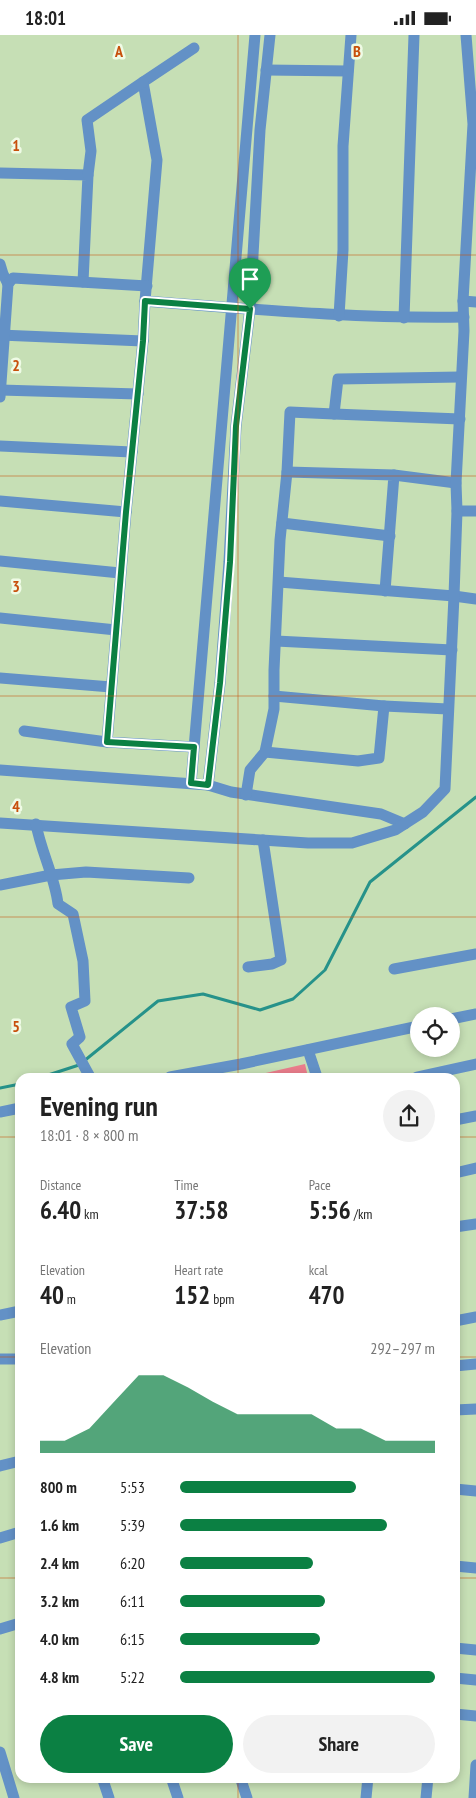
<!DOCTYPE html>
<meta charset="utf-8">
<style>
body{margin:0;font-family:"PT Sans Narrow",sans-serif;background:#f2f2f2;color:#222;height:100vh;display:flex;flex-direction:column;font-size:19px;white-space:nowrap}
*{box-sizing:border-box;margin:0}
p{font-size:16px;color:#767676}
.icon{flex:none;width:28px;height:28px;fill:none;stroke:currentColor;stroke-width:2;stroke-linecap:round;stroke-linejoin:round}
.map{position:relative;flex:1;overflow:hidden}
.drawer{position:absolute;left:15px;top:1038px;width:445px;height:710px;display:flex;flex-direction:column;background:#fff;border-radius:15px;box-shadow:0 2px 8px #0003}
.drawer>*{flex:none}
.controls{position:absolute;left:410px;top:972px;display:grid;gap:10px}
.controls a{display:grid;place-items:center;width:50px;height:50px;border-radius:50%;background:#fff;box-shadow:0 2px 8px #0003;font-size:25px}
.pin{position:absolute;display:grid;place-items:center;width:42px;height:42px;color:#fff;margin:-51px -21px;border-radius:50% 50% 50% 0;rotate:-45deg;box-shadow:0 0 5px #0007}
.pin .icon{rotate:45deg}
.round{display:grid;place-items:center;flex:none;width:52px;height:52px;border-radius:26px;background:#f2f2f2}
.overview{display:flex;align-items:center;justify-content:space-between;height:85px;padding:0 25px}
h1{font-size:28px;font-weight:700;line-height:38px}
.metrics{display:grid;grid-template-columns:repeat(3,1fr);gap:8px;height:85px;padding:5px 25px}
.metrics div{display:grid;align-content:center}
.metrics b{font-size:25px;font-weight:700}
.metrics small{font-size:14px;font-weight:400}
.metrics p{font-size:14px}
.chart{height:140px;padding:10px 25px}
.chart p{display:flex;justify-content:space-between}
.chart svg{width:100%;height:90px;margin-top:5px;fill:#0b8043;opacity:.7}
.button{display:flex;gap:10px;margin-top:auto;padding:10px 25px}
.button a{flex:1;height:58px;border-radius:30px;background:#0b8043;color:#fff;font-size:20px;font-weight:700;line-height:58px;text-align:center}
.button a+a{background:#f2f2f2;color:#222}
ul{padding:0 25px;list-style:none;font-size:16px}
li{display:grid;grid-template-columns:80px 60px 1fr;align-items:center;height:38px}
li i{height:12px;border-radius:6px;background:#0b8043}
.status{display:flex;justify-content:space-between;align-items:center;height:35px;padding:0 25px;background:#fff;direction:ltr}
.status svg{height:14px;fill:currentColor}
.map>svg:first-child{display:block}
.green{fill:#ea7d8b}
.lines{fill:none;stroke-linecap:round;stroke-linejoin:round}
.stream{stroke:#26928a;stroke-width:3}
.minor{stroke:#6391c6;stroke-width:11}
.route-casing{stroke:#fff;stroke-width:10}
.route{stroke:#0b8043;stroke-width:6}
.grid{fill:none;stroke:#c8500c;stroke-width:1;stroke-opacity:0.55}
.grid-label{font-size:16px;text-anchor:middle;font-weight:bold;fill:#c8500c;stroke:#effbe6;stroke-width:5;stroke-linejoin:round;paint-order:stroke}
</style>
<div class="status"><b>18:01</b><svg viewBox="0 0 49 12"><path d="M0 12V9h3v3zM5 12V6h3v6zM10 12V3h3v9zM15 12V0h3v12zM26 1h20v11H26zM47 4h2v5h-2z"/></svg></div>
<div class="map">
<svg width="476" height="1763" viewBox="0 0 476 1763">
<rect width="100%" height="100%" fill="#c6dfb5"/>
<polygon class="green" points="305,1029 308,1042 257,1042 257,1040"/>
<g class="lines">
<g class="stream">
<polyline points="84,1026 158,966 203,959 260,975 293,964 325,935 370,847 476,762"/>
<polyline points="42,1042 79,1030"/>
<polyline points="0,1053 20,1049"/>
</g>
<g class="minor">
<path d="M194,13L143,47L157,125L145,266C251,274 357,284 464,282"/>
<polyline points="266,35 348,36"/>
<polyline points="0,138 88,140 83,247"/>
<polyline points="88,140 91,116 87,85 143,47"/>
<polyline points="0,229 3,239 8,249"/>
<polyline points="463,266 476,267"/>
<polyline points="339,281 343,215 343,111 351,0"/>
<polyline points="404,283 414,0"/>
<polyline points="0,300 143,306"/>
<polyline points="0,355 138,359"/>
<polyline points="0,362 8,249 13,243 147,251"/>
<polyline points="334,379 460,384"/>
<polyline points="0,411 132,417 143,306 145,266"/>
<polyline points="287,437 394,440 385,556"/>
<polyline points="394,440 456,448"/>
<polyline points="0,466 126,477 132,417"/>
<polyline points="457,476 476,476"/>
<polyline points="126,477 107,707 194,712"/>
<polyline points="282,488 390,501"/>
<polyline points="0,526 120,538"/>
<polyline points="279,547 454,561 476,564"/>
<polyline points="0,583 116,595"/>
<polyline points="276,606 452,615"/>
<polyline points="0,643 111,652"/>
<polyline points="384,671 448,674"/>
<polyline points="24,696 107,707"/>
<polyline points="265,717 358,726 379,723 384,671 274,661"/>
<polyline points="0,735 208,750 231,757 381,779 405,789"/>
<polyline points="191,748 255,0"/>
<polyline points="208,750 220,648 229,527 236,391 250,274 260,95 270,0"/>
<polyline points="246,760 250,735 265,717 274,674 274,635 280,505 287,437 290,377 334,379 338,344 460,342"/>
<polyline points="0,788 308,808 352,808 395,795 423,777 445,754 454,561 457,476 456,448 464,296 463,266 473,89 466,0"/>
<path d="M36,789C41,817 55,842 58,869L73,879L83,926L85,966L71,972L80,1002L72,1009L90,1042"/>
<polyline points="0,850 51,840 86,837 189,843"/>
<polyline points="248,932 272,929 281,925 263,805"/>
<polyline points="394,934 476,919"/>
<polyline points="451,984 476,979"/>
<polyline points="308,1015 317,1042"/>
<polyline points="170,1042 241,1029 419,991"/>
<polyline points="417,1042 476,1029"/>
<polyline points="0,1077 20,1073"/>
<polyline points="455,1085 476,1081"/>
<polyline points="455,1138 476,1133"/>
<polyline points="455,1192 476,1189"/>
<polyline points="0,1280 20,1276"/>
<polyline points="455,1286 476,1282"/>
<polyline points="0,1324 20,1324"/>
<polyline points="455,1331 476,1329"/>
<polyline points="455,1375 476,1374"/>
<polyline points="0,1431 20,1426"/>
<polyline points="455,1454 476,1456"/>
<polyline points="0,1503 20,1497"/>
<polyline points="455,1531 476,1533"/>
<polyline points="0,1594 20,1588"/>
<polyline points="455,1613 476,1615"/>
<polyline points="455,1643 476,1645"/>
<polyline points="455,1679 476,1681"/>
<polyline points="0,1717 14,1763"/>
<polyline points="102,1742 109,1763"/>
<polyline points="171,1742 178,1763"/>
<polyline points="240,1742 247,1763"/>
<polyline points="366,1763 368,1742"/>
<polyline points="426,1763 428,1742"/>
<polyline points="474,1763 476,1730"/>
</g>
</g>
<g class="lines">
<g class="route-casing">
<polygon id="route" points="145,266 250,274 236,391 230,527 220,648 208,750 191,748 194,712 107,707 126,477 143,306"/>
</g>
<use href="#route" class="route"/>
</g>
<path class="grid" d="M238,0V1042M0,220H476M0,441H476M0,661H476M0,882H476M0,1102H20M455,1102H476M0,1322H20M455,1322H476M0,1543H20M455,1543H476M238,1742V1763"/>
<g class="grid-label">
<text x="119" y="22">A</text>
<text x="357" y="22">B</text>
<text x="16" y="116">1</text>
<text x="16" y="336">2</text>
<text x="16" y="557">3</text>
<text x="16" y="777">4</text>
<text x="16" y="997">5</text>
</g>
</svg>
<div class="controls">
<a><svg class="icon" aria-label="locate" viewBox="0 0 24 24"><circle cx="12" cy="12" r="6"/><path d="M12 2v4M12 18v4M2 12h4M18 12h4"/></svg></a>
</div>
<div class="pin" style="left:250px;top:274px;background:#1e9e55"><svg class="icon" aria-label="arrive" viewBox="0 0 24 24"><path d="M6 21V4h12l-3 4 3 4H6"/></svg></div>
<section class="drawer">
<div class="overview"><div><h1>Evening run</h1><p>18:01 · 8 × 800 m</p></div><a class="round"><svg class="icon" aria-label="share" viewBox="0 0 24 24"><path d="M12 15V3M7 8l5-5 5 5M5 13v7h14v-7"/></svg></a></div>
<div class="metrics">
<div><p>Distance</p><b>6.40<small> km</small></b></div>
<div><p>Time</p><b>37:58</b></div>
<div><p>Pace</p><b>5:56<small> /km</small></b></div>
</div>
<div class="metrics">
<div><p>Elevation</p><b>40<small> m</small></b></div>
<div><p>Heart rate</p><b>152<small> bpm</small></b></div>
<div><p>kcal</p><b>470</b></div>
</div>
<div class="chart"><p><span>Elevation</span>292–297 m</p>
<svg viewBox="0 0 160 44" preserveAspectRatio="none"><path d="M0 44V38L10 38L20 32L30 19L40 6L50 6L60 12L70 19L80 25L90 25L100 25L110 25L120 32L130 32L140 38L150 38L160 38V44z"/></svg>
</div>
<ul>
<li><b>800 m</b>5:53<i style="width:69%"></i></li>
<li><b>1.6 km</b>5:39<i style="width:81%"></i></li>
<li><b>2.4 km</b>6:20<i style="width:52%"></i></li>
<li><b>3.2 km</b>6:11<i style="width:57%"></i></li>
<li><b>4.0 km</b>6:15<i style="width:55%"></i></li>
<li><b>4.8 km</b>5:22<i style="width:100%"></i></li>
</ul>
<div class="button"><a>Save</a><a>Share</a></div>
</section>
</div>
